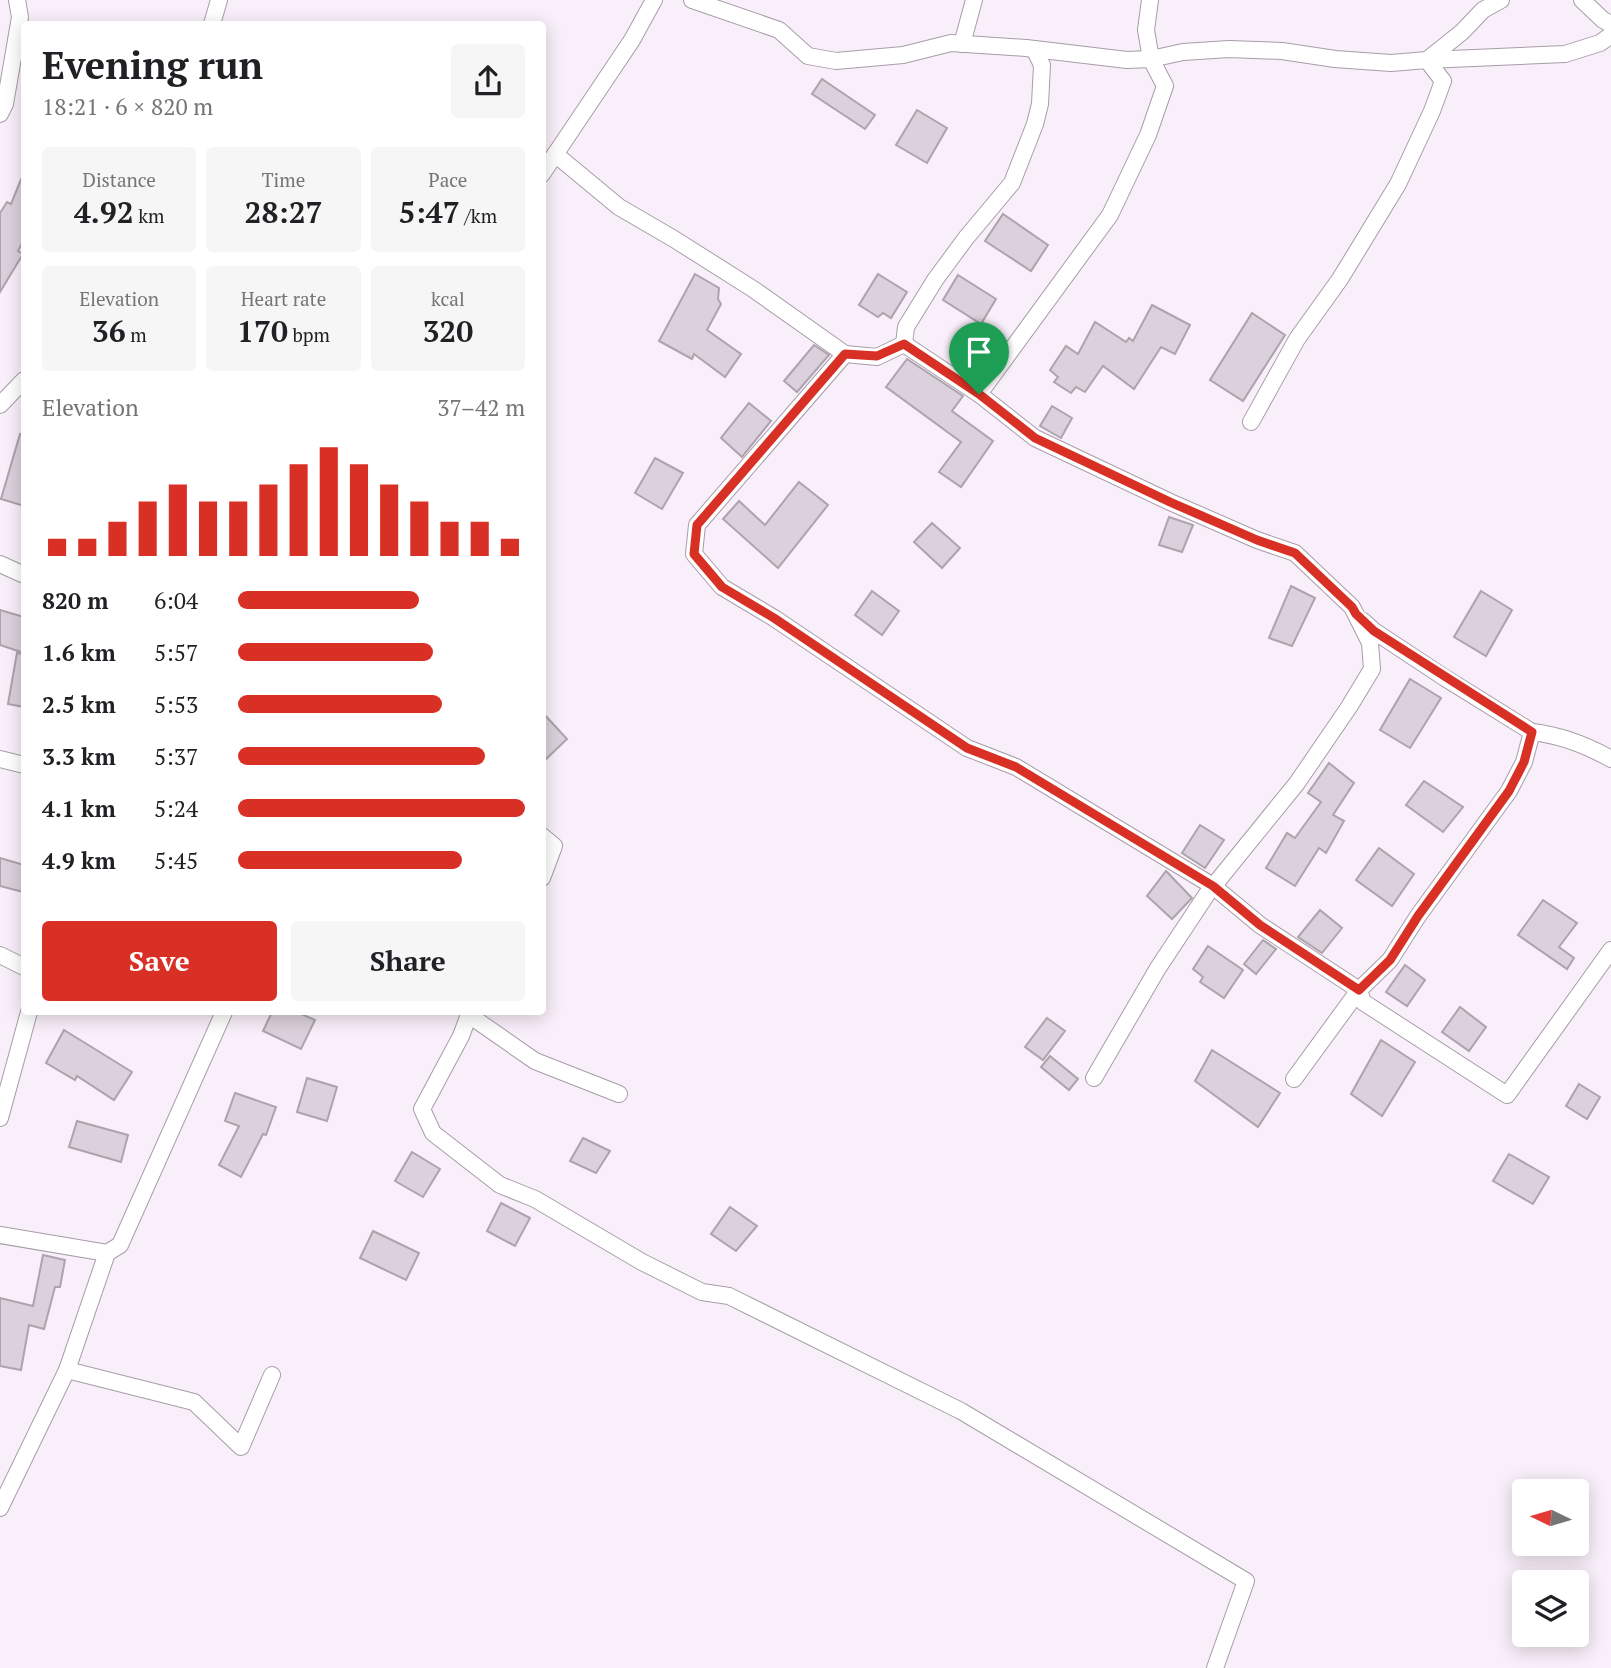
<!DOCTYPE html>
<meta charset="utf-8">
<style>
body{margin:0;font-family:"PT Serif",serif;background:#f6f6f6;color:#202124;height:100vh;display:flex;flex-direction:column;font-size:26px;white-space:nowrap}
*{box-sizing:border-box;margin:0}
p{font-size:23px;color:#757577}
.icon{flex:none;width:38px;height:38px;fill:none;stroke:currentColor;stroke-width:2;stroke-linecap:round;stroke-linejoin:round}
.map{position:relative;flex:1;overflow:hidden}
.drawer{position:absolute;left:21px;top:21px;width:525px;height:994px;display:flex;flex-direction:column;background:#fff;border-radius:7px;box-shadow:0 4px 18px #0003}
.drawer>*{flex:none}
.needle{width:46px;rotate:275deg}
.fabs{position:absolute;left:1512px;top:1479px;display:grid;gap:14px}
.fabs a{display:grid;place-items:center;width:77px;height:77px;border-radius:7px;background:#fff;box-shadow:0 4px 18px #0003;font-size:35px}
.pin{position:absolute;display:grid;place-items:center;width:60px;height:60px;color:#fff;margin:-72px -30px;border-radius:50% 50% 50% 0;rotate:-45deg;box-shadow:0 0 7px #0007}
.pin .icon{rotate:45deg}
.round{display:grid;place-items:center;flex:none;width:74px;height:74px;border-radius:7px;background:#f6f6f6}
.head{display:flex;align-items:center;justify-content:space-between;height:119px;padding:0 21px}
h1{font-size:38px;font-weight:800;line-height:52px}
.metrics{display:grid;grid-template-columns:repeat(3,1fr);gap:10px;height:119px;padding:7px 21px}
.metrics div{display:grid;align-content:center;border-radius:7px;background:#f6f6f6;text-align:center}
.metrics b{font-size:30px;font-weight:800}
.metrics small{font-size:19px;font-weight:400}
.metrics p{font-size:19px}
.chart{height:196px;padding:14px 21px}
.chart p{display:flex;justify-content:space-between}
.chart svg{width:100%;height:126px;margin-top:7px;stroke:#d93025;stroke-width:6}
.cta{display:flex;gap:14px;margin-top:auto;padding:14px 21px}
.cta a{flex:1;height:80px;border-radius:7px;background:#d93025;color:#fff;font-size:28px;font-weight:800;line-height:80px;text-align:center}
.cta a+a{background:#f6f6f6;color:#202124}
ul{padding:0 21px;list-style:none;font-size:23px}
li{display:grid;grid-template-columns:112px 84px 1fr;align-items:center;height:52px}
li i{height:18px;border-radius:9px;background:#d93025}
.map>svg:first-child{display:block}
.building{fill:#dbd1dc;stroke:#aca3ad;stroke-width:2}
.lines{fill:none;stroke-linecap:round;stroke-linejoin:round}
.street-casing{stroke:#a79da8;stroke-width:18}
.street{stroke:#fff;stroke-width:16}
.route-casing{stroke:#fff;stroke-width:14}
.route{stroke:#d93025;stroke-width:9}
</style>
<div class="map">
<svg width="1611" height="1668" viewBox="0 0 1611 1668">
<rect width="100%" height="100%" fill="#f9effa"/>
<g class="building">
<polygon points="822,79 875,115 865,129 812,94"/>
<polygon points="917,110 947,128 927,163 896,145"/>
<polygon points="24,172 24,239 18,251 23,254 0,292 0,213 7,202 11,204"/>
<polygon points="1003,214 1048,245 1031,271 985,241"/>
<polygon points="695,274 719,288 718,299 721,304 707,330 741,354 725,377 694,354 692,359 659,341"/>
<polygon points="878,274 907,292 891,318 883,313 878,317 859,305"/>
<polygon points="958,275 996,299 981,324 943,300"/>
<polygon points="1152,305 1190,325 1175,354 1161,347 1134,389 1103,366 1085,392 1076,387 1071,393 1054,382 1058,377 1050,370 1066,346 1078,354 1095,322 1126,342 1129,338 1133,341"/>
<polygon points="1252,313 1285,335 1243,401 1210,380"/>
<polygon points="814,345 829,355 797,392 784,381"/>
<polygon points="907,359 963,396 952,411 993,441 961,487 939,472 961,442 886,387"/>
<polygon points="749,403 771,421 742,457 721,438"/>
<polygon points="1052,406 1072,418 1061,438 1040,426"/>
<polygon points="20,434 24,435 24,506 1,499"/>
<polygon points="655,458 683,473 662,509 635,493"/>
<polygon points="799,482 828,505 778,568 723,519 739,501 765,525"/>
<polygon points="1169,517 1193,525 1182,552 1159,545"/>
<polygon points="932,523 960,548 942,568 914,542"/>
<polygon points="1291,586 1315,598 1292,646 1269,638"/>
<polygon points="872,591 899,611 882,635 855,615"/>
<polygon points="1481,591 1512,610 1486,656 1454,637"/>
<polygon points="0,610 24,617 24,653 0,645"/>
<polygon points="17,653 24,654 24,707 8,704"/>
<polygon points="1410,679 1441,698 1410,748 1380,730"/>
<polygon points="542,712 567,739 542,763"/>
<polygon points="1329,763 1354,783 1333,815 1344,821 1326,853 1319,848 1295,886 1266,868 1287,833 1295,838 1321,802 1308,793"/>
<polygon points="1424,781 1463,807 1443,832 1406,805"/>
<polygon points="1200,825 1224,840 1205,868 1182,853"/>
<polygon points="1379,848 1414,874 1392,906 1356,880"/>
<polygon points="0,858 24,865 23,892 0,886"/>
<polygon points="1166,871 1192,898 1172,919 1147,896"/>
<polygon points="1543,900 1577,923 1559,947 1574,958 1567,969 1518,935"/>
<polygon points="1320,910 1342,928 1322,953 1298,937"/>
<polygon points="1263,940 1276,949 1256,974 1244,964"/>
<polygon points="1208,946 1243,970 1224,998 1200,982 1203,977 1193,969"/>
<polygon points="1405,965 1425,980 1407,1006 1386,992"/>
<polygon points="1460,1007 1486,1027 1469,1051 1442,1032"/>
<polygon points="272,1012 297,1012 315,1020 301,1049 263,1031"/>
<polygon points="1047,1018 1065,1031 1043,1060 1025,1047"/>
<polygon points="64,1030 132,1072 114,1100 77,1076 75,1080 46,1063"/>
<polygon points="1381,1040 1415,1062 1382,1116 1351,1094"/>
<polygon points="1212,1050 1280,1093 1258,1127 1195,1081"/>
<polygon points="1050,1056 1078,1079 1069,1090 1041,1067"/>
<polygon points="307,1078 337,1087 327,1121 297,1112"/>
<polygon points="1579,1084 1600,1097 1587,1119 1566,1106"/>
<polygon points="235,1093 276,1107 266,1135 263,1134 241,1177 219,1165 239,1126 225,1121"/>
<polygon points="77,1121 128,1135 121,1162 69,1147"/>
<polygon points="583,1138 610,1151 596,1173 570,1161"/>
<polygon points="412,1152 440,1169 423,1197 395,1181"/>
<polygon points="1509,1154 1549,1177 1533,1204 1493,1181"/>
<polygon points="501,1203 530,1218 515,1246 487,1231"/>
<polygon points="730,1207 757,1226 736,1251 711,1234"/>
<polygon points="373,1231 419,1253 406,1280 360,1258"/>
<polygon points="43,1255 65,1260 60,1287 55,1287 44,1329 29,1325 21,1370 0,1366 0,1298 33,1306"/>
</g>
<g class="lines">
<g class="street-casing">
<g id="street">
<polyline points="692,0 779,30 808,56 836,61 903,55 951,43 1026,48 1127,60 1151,59 1165,86 1148,135 1110,215 979,394"/>
<polyline points="1150,0 1146,30 1151,59 1183,52 1229,49 1282,51 1335,59 1391,63 1427,60 1462,32 1483,10 1501,0"/>
<polyline points="1582,0 1603,20 1611,24"/>
<polyline points="212,24 219,0"/>
<polyline points="962,44 974,0"/>
<polyline points="1427,60 1565,54 1600,43 1611,35"/>
<polyline points="0,114 5,104 20,17 17,0"/>
<polyline points="555,154 619,207 674,239 753,289 845,354 697,525 694,554 722,587 774,618 967,748 1016,767 1213,886 1260,925 1359,990 1294,1079"/>
<polyline points="542,174 632,40 654,0"/>
<polyline points="904,344 906,327 935,280 966,238 1012,183 1035,124 1040,104 1042,65 1034,49"/>
<polyline points="845,354 877,357 904,344 979,394 1035,438 1170,502 1257,540 1295,553 1352,607 1370,643 1372,669 1349,707 1297,783 1207,894 1158,968 1094,1078"/>
<polyline points="0,405 24,380"/>
<polyline points="1251,422 1297,339 1340,279 1398,184 1432,111 1443,81 1427,60"/>
<polyline points="0,564 22,574 24,573"/>
<polyline points="1363,621 1374,631 1445,678 1532,732 1524,762 1509,791 1418,916 1390,960 1359,990 1363,1002 1507,1095 1611,950"/>
<path d="M1532,732C1559,735 1588,746 1611,759"/>
<polyline points="0,759 24,765"/>
<polyline points="542,836 554,846 542,878"/>
<polyline points="0,955 24,967"/>
<polyline points="470,1012 461,1036 422,1109 433,1133 500,1185 535,1199 642,1262 702,1292 729,1296 961,1411 1246,1581 1215,1668"/>
<polyline points="469,1015 535,1061 619,1094"/>
<polyline points="0,1118 29,1012"/>
<polyline points="0,1235 107,1253"/>
<polyline points="67,1370 194,1402 241,1447 272,1375"/>
<polyline points="0,1508 67,1370 107,1253 120,1245 224,1012"/>
</g>
</g>
<use href="#street" class="street"/>
</g>
<g class="lines">
<g class="route-casing">
<polygon id="route" points="904,344 979,394 1035,438 1170,502 1257,540 1295,553 1352,607 1356,614 1374,631 1532,732 1524,762 1509,791 1418,916 1390,960 1359,990 1260,925 1213,886 1016,767 967,748 774,618 722,587 694,554 697,525 845,354 877,356"/>
</g>
<use href="#route" class="route"/>
</g>
</svg>
<div class="fabs">
<a><svg class="needle" viewBox="-14 -14 28 28"><path d="M0-13l5 13h-10z" fill="#e53935"/><path d="M0 13l5-13h-10z" fill="#757577"/></svg></a>
<a><svg class="icon" aria-label="layers" viewBox="0 0 24 24"><path d="M12 4l9 5-9 5-9-5zM3 14l9 5 9-5"/></svg></a>
</div>
<div class="pin" style="left:979px;top:394px;background:#1e9e55"><svg class="icon" aria-label="arrive" viewBox="0 0 24 24"><path d="M6 21V4h12l-3 4 3 4H6"/></svg></div>
<section class="drawer">
<div class="head"><div><h1>Evening run</h1><p>18:21 · 6 × 820 m</p></div><a class="round"><svg class="icon" aria-label="share" viewBox="0 0 24 24"><path d="M12 15V3M7 8l5-5 5 5M5 13v7h14v-7"/></svg></a></div>
<div class="metrics">
<div><p>Distance</p><b>4.92<small> km</small></b></div>
<div><p>Time</p><b>28:27</b></div>
<div><p>Pace</p><b>5:47<small> /km</small></b></div>
</div>
<div class="metrics">
<div><p>Elevation</p><b>36<small> m</small></b></div>
<div><p>Heart rate</p><b>170<small> bpm</small></b></div>
<div><p>kcal</p><b>320</b></div>
</div>
<div class="chart"><p><span>Elevation</span>37–42 m</p>
<svg viewBox="0 0 160 44" preserveAspectRatio="none"><path d="M5 44V38M15 44V38M25 44V32M35 44V25M45 44V19M55 44V25M65 44V25M75 44V19M85 44V12M95 44V6M105 44V12M115 44V19M125 44V25M135 44V32M145 44V32M155 44V38"/></svg>
</div>
<ul>
<li><b>820 m</b>6:04<i style="width:63%"></i></li>
<li><b>1.6 km</b>5:57<i style="width:68%"></i></li>
<li><b>2.5 km</b>5:53<i style="width:71%"></i></li>
<li><b>3.3 km</b>5:37<i style="width:86%"></i></li>
<li><b>4.1 km</b>5:24<i style="width:100%"></i></li>
<li><b>4.9 km</b>5:45<i style="width:78%"></i></li>
</ul>
<div class="cta"><a>Save</a><a>Share</a></div>
</section>
</div>
